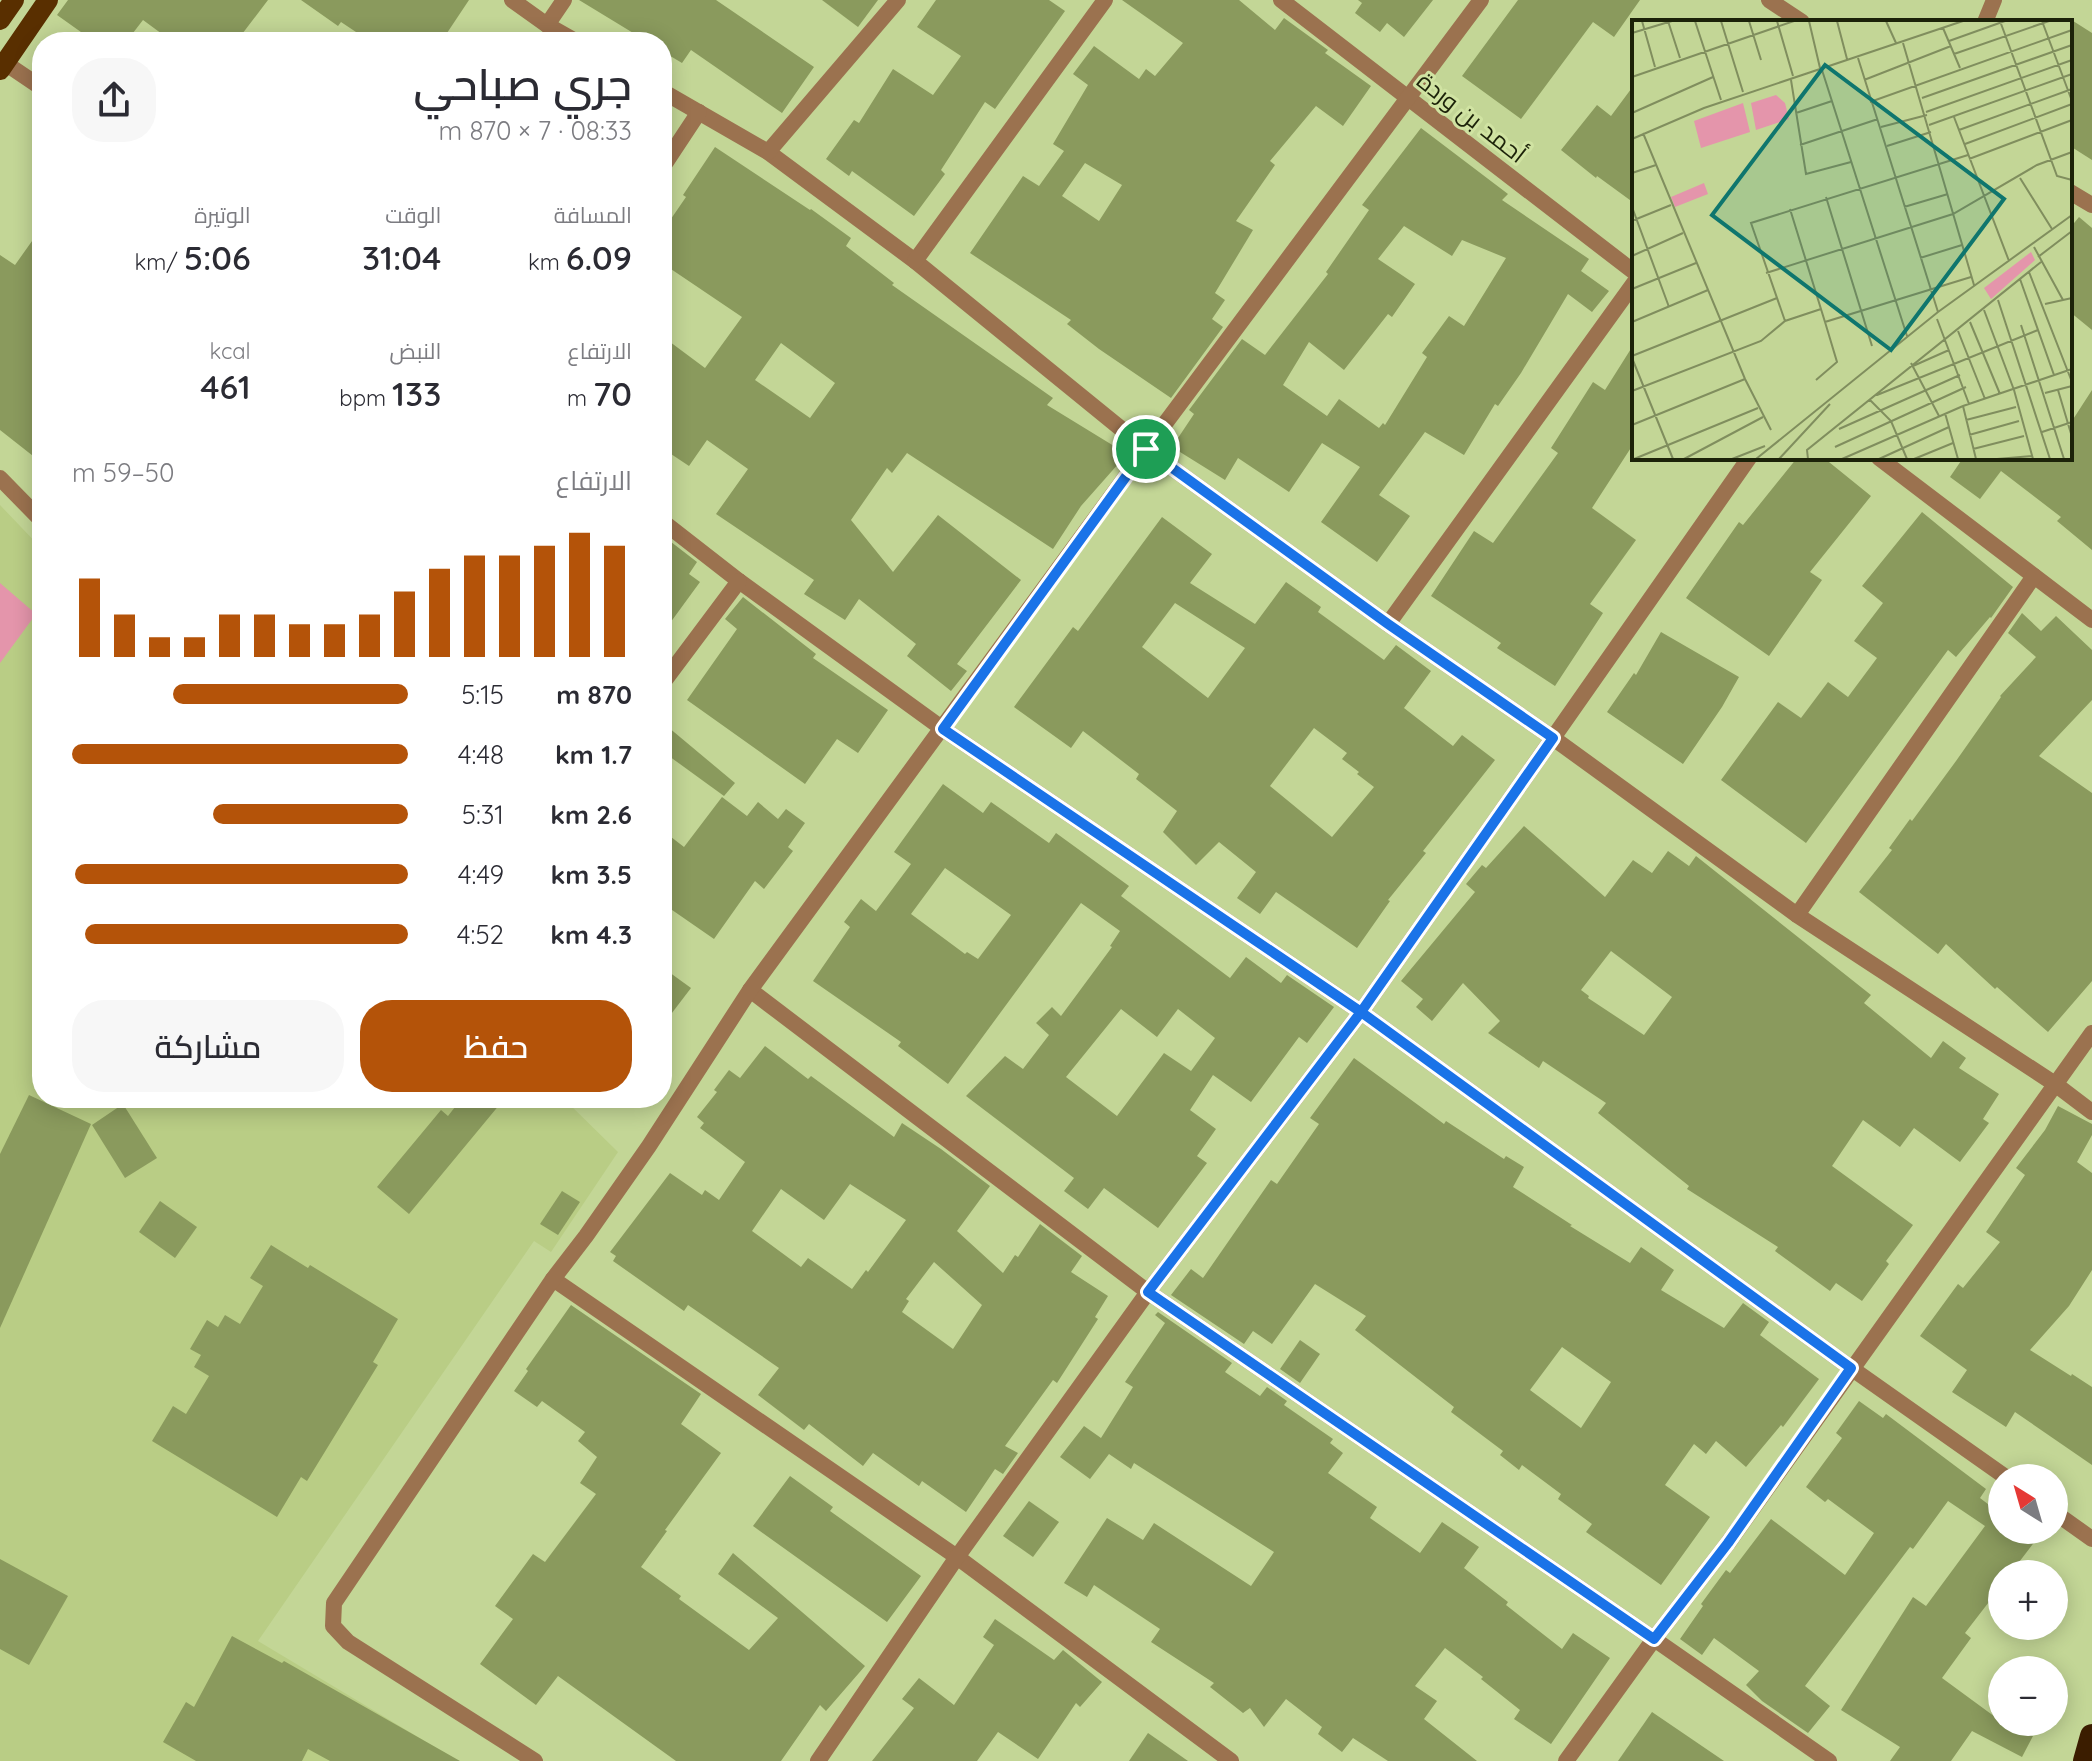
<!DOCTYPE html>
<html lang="ar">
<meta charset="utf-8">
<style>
body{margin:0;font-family:Quicksand,Cairo,sans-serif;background:#f7f7f7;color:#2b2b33;direction:rtl;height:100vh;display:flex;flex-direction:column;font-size:30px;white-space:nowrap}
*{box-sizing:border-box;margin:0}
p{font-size:26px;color:#7c7c81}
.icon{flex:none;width:44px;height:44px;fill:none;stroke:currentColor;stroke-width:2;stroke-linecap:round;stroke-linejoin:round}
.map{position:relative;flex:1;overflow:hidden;direction:ltr}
.details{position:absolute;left:32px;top:32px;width:640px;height:1076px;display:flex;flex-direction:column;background:#fff;border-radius:32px;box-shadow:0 4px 20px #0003;direction:rtl}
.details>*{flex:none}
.needle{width:52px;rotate:323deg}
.tools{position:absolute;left:1988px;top:1464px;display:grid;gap:16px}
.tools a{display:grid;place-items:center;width:80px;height:80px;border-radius:50%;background:#fff;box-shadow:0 4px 20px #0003;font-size:40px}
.pin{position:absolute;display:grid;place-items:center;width:68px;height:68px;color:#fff;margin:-34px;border:4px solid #fff;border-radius:50%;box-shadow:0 2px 8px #0007}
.round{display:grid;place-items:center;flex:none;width:84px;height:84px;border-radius:32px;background:#f7f7f7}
.overview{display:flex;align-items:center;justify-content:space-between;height:136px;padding:0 40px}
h1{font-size:44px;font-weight:600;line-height:60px}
.figures{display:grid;grid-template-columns:repeat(3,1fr);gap:12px;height:136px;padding:8px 40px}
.figures div{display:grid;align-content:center}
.figures b{font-size:34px;font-weight:600}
.figures small{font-size:22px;font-weight:400}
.figures p{font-size:22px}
.chart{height:224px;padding:16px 40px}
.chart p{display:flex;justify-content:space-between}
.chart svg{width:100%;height:144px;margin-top:8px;stroke:#b45309;stroke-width:6}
.cta{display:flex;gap:16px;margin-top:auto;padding:16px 40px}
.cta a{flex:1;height:92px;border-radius:32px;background:#b45309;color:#fff;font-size:32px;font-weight:600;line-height:92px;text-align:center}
.cta a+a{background:#f7f7f7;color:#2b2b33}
ul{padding:0 40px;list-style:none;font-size:26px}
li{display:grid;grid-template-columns:128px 96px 1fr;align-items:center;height:60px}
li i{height:20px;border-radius:10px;background:#b45309}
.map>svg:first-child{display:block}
.built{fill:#b9cd85}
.green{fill:#e495ab}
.building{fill:#8a9a5d;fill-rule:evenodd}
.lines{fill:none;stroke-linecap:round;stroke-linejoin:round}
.street{stroke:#9b724f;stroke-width:16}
.primary{stroke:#592f00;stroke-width:20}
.highway{stroke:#3b1d00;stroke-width:24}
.route-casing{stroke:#fff;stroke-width:16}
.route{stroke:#1a73e8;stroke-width:10}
.labels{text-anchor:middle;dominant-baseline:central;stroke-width:6;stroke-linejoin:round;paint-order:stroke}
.street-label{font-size:24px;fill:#1c2209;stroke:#d0e3a2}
.inset-road{fill:none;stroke:#808e5e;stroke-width:2}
.view{fill:#0f766e;fill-opacity:0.15;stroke:#0f766e;stroke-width:4}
.inset-edge{fill:none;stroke:#1c2209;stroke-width:4}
</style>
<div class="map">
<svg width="2092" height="1761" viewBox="0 0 2092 1761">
<rect width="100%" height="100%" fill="#c3d696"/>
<polygon class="built" points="0,505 42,549 42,1098 563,1098 618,1152 551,1252 534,1241 258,1641 458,1761 0,1761"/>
<polygon class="green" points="0,583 36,614 0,663"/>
<g class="building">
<polygon points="68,0 268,0 236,42 173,42 143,20 126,42 95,42 57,15"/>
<polygon points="301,0 469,0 441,42 371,42 341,22 338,26"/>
<polygon points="579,0 716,0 814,67 782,113 691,50 682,63 662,51 662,42 648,42"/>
<polygon points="822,0 878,0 858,27"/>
<polygon points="936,0 1049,0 1065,11 995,109 985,102 941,170 945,174 914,216 852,171 849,176 826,159 854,120 859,123 893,69 933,95 961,56 917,27"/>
<path d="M1122,0H1239L1275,30L1284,18L1328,50L1325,53L1371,86L1343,126L1316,106L1270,161L1275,165L1236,221L1253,230L1215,293L1225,300L1212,319L1223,327L1171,398L1099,349L1067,324L1071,320L970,253L1023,176L1039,186L1064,151L1053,144L1088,85L1073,74L1094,46L1139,79L1146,69L1155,76L1183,43ZM1085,163L1122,185L1099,221L1062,196Z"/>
<polygon points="1358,0 1433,0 1404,37 1387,23 1380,32 1355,13 1362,3"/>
<polygon points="1518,0 1640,0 1614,37 1593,22 1521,119 1462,76"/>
<polygon points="2070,19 2092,33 2092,160 2070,146"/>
<polygon points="1634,85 1634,203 1597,176 1596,178 1561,150 1597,105 1611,116"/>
<path d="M1421,128L1508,194L1502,200L1589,259L1581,271L1609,291L1592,312L1568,294L1521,373L1498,406L1495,404L1464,455L1425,432L1379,495L1410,516L1377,562L1321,522L1360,467L1322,443L1289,492L1238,458L1225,480L1172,447L1194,414L1189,410L1242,339L1265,355L1328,274L1326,272L1369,210L1362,205ZM1404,226L1452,256L1462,240L1506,258L1464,326L1449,316L1422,353L1427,357L1385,425L1383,423L1379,428L1339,399L1327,416L1283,385L1309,342L1344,370L1388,314L1392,317L1415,284L1378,259Z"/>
<path d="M715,147L810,210L811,209L851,238L846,246L894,283L892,285L1053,398L1047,405L1127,454L1081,506L1053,549L907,453L892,473L887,468L851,520L893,572L938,515L1021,580L957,664L967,671L951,691L907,656L916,644L859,599L845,620L804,594L814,580L716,514L748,469L707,440L689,466L662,448V336L705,368L742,317L662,263V232L686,197L683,195ZM781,343L835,383L810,418L755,380Z"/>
<polygon points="2079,217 2092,228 2092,330 2070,312 2070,228"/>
<polygon points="42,227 42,463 0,430 0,255 15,265"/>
<polygon points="1634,344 1634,443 1592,508 1636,540 1590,604 1603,613 1555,686 1497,648 1501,643 1431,596 1474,531 1493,543 1558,453 1551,448 1593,382 1605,390"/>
<polygon points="2092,390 2092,550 2057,521 2061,517 2001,471 1980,499 1950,477 1963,458 2070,458 2070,424"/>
<polygon points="1797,458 1824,458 1871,496 1810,572 1822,580 1769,656 1686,598 1739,522 1743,525"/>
<polygon points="1922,512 2013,587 1991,618 1990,617 1956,657 1948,650 1806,843 1721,780 1778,702 1801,718 1828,682 1848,697 1877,658 1854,641 1883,603 1862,586"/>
<path d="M1162,517L1212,554L1190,583L1255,624L1286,582L1321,607L1318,612L1384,660L1396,645L1431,671L1404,708L1453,746L1462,735L1495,760L1423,851L1426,853L1388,900L1390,901L1357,948L1276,892L1260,914L1237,898L1256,872L1219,842L1196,865L1163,832L1177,811L1136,779L1139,774L1083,731L1071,748L1014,707L1073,627L1078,631ZM1175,603L1245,648L1208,698L1142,647ZM1314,728L1347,753L1342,759L1359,772L1357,774L1374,787L1332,837L1270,786Z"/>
<polygon points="662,535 697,562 689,574 700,582 662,634"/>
<polygon points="743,597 816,654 813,658 888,710 858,753 837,739 805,784 687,700 737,629 725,619"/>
<polygon points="2022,613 2041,631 2056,616 2092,650 2092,700 2039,756 2092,793 2092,981 2048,1032 1997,987 1995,989 1946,944 1938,954 1859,892 1892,850 1889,848 1910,819 1912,821 1956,761 2001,697 2000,696 2036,657 2008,633"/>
<polygon points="1661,632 1739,677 1722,707 1683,764 1607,712 1634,673 1636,675"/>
<polygon points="662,722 735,783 724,796 662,751"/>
<path d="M943,784L983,813L991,802L1049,843L1056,833L1129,886L1121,896L1230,978L1246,957L1281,983L1287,975L1334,1007L1307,1043L1299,1037L1251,1102L1213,1075L1190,1110L1216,1129L1197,1156L1207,1163L1158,1228L1104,1188L1088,1209L1064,1191L1074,1178L966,1096L1005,1056L1023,1069L1049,1035L1036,1023L1052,1007L1061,1016L1112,947L1110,946L1120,931L1081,903L948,1084L898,1046L901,1042L813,981L850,927L844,922L861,899L876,911L911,864L894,852ZM945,868L1011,915L978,959L967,952L965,954L911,914ZM1121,1009L1157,1037L1178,1009L1215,1038L1191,1071L1164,1053L1117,1116L1066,1077Z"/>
<polygon points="722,797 747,816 758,802 778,819 786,809 805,823 788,847 793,851 764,889 755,881 714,939 662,903 662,830 684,847"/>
<path d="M1524,826L1605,897L1633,860L1652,873L1668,851L1689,866L1696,856L1871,995L1864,1003L1931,1058L1943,1041L1966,1058L1959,1068L1999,1094L1983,1119L1989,1123L1960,1162L1914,1128L1900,1147L1863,1120L1832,1166L1913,1225L1886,1261L1889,1264L1862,1301L1836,1283L1830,1291L1775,1251L1778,1247L1687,1189L1689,1186L1598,1113L1606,1103L1543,1061L1539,1068L1488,1033L1500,1021L1463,983L1432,1021L1416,1007L1423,999L1401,981L1475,892L1466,884L1482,865L1486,868ZM1611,951L1672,997L1644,1035L1588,998L1589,996L1581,990Z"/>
<polygon points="662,967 691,988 662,1026"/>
<path d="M765,1046L808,1079L811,1076L894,1137L902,1123L941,1149L990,1186L957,1231L1003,1273L1015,1255L1018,1257L1040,1224L1082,1256L1071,1272L1108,1296L1095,1317L1098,1319L1057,1383L1053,1380L1005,1446L1018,1453L1003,1474L995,1469L966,1512L922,1481L919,1486L873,1453L863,1466L809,1424L804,1430L758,1395L779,1368L688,1305L684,1311L613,1261L616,1256L610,1252L670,1173L702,1195L705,1190L719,1200L745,1162L700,1128L704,1123L697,1117L717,1092L714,1090L729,1070L740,1078ZM850,1184L906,1220L868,1272L866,1270L852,1289L808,1258L801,1267L752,1231L781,1189L824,1220ZM934,1262L982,1305L953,1349L902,1312L909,1301L906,1299Z"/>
<path d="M1354,1058L1444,1124L1446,1121L1504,1159L1506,1156L1524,1167L1513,1187L1572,1225L1570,1226L1630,1263L1641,1247L1674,1270L1661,1290L1724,1328L1743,1303L1769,1322L1760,1335L1819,1379L1783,1427L1781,1425L1746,1467L1716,1441L1706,1454L1694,1444L1665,1485L1710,1517L1661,1585L1586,1532L1592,1524L1558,1499L1561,1494L1522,1465L1519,1470L1500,1455L1503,1451L1451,1412L1454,1407L1355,1330L1366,1316L1315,1284L1272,1344L1253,1331L1244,1344L1171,1295L1191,1269L1203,1278L1271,1180L1277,1184L1319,1124L1310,1118ZM1562,1347L1611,1382L1581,1428L1530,1390Z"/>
<polygon points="29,1095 91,1124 0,1328 0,1154"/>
<polygon points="462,1098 505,1098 409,1214 377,1187 441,1110 448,1116"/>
<polygon points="123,1104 157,1158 125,1178 92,1125"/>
<polygon points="2058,1106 2092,1124 2092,1135 2077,1162 2092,1173 2092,1270 2069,1306 2030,1350 2071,1376 2072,1374 2092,1387 2092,1465 2015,1412 2006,1427 1952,1392 1967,1370 1920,1336 1958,1284 1963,1288 2000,1242 1986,1232 2025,1175 2016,1168 2045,1130"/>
<polygon points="562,1191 580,1202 558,1235 540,1224"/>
<polygon points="160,1201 197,1227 175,1258 139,1232"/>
<polygon points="271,1245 308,1268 310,1265 398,1319 373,1362 378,1365 307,1481 301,1477 277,1517 152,1441 173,1406 186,1414 209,1376 194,1367 201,1355 190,1349 207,1320 218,1327 225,1315 240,1324 263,1286 250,1278"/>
<polygon points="571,1305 701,1394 681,1424 721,1453 665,1530 667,1531 641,1567 681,1596 679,1599 749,1650 778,1618 718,1574 733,1553 865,1666 826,1711 820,1705 781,1761 676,1761 558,1676 536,1705 480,1664 513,1619 495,1606 533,1554 545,1562 596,1494 580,1483 597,1457 578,1441 585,1432 542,1401 537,1407 514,1391 528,1371 526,1369"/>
<polygon points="1158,1312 1232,1363 1225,1372 1260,1396 1267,1387 1287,1401 1284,1405 1333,1439 1330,1443 1343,1453 1328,1473 1377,1507 1370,1518 1420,1553 1442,1522 1479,1547 1464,1568 1508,1602 1506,1605 1562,1649 1573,1633 1610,1658 1551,1744 1514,1719 1520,1710 1481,1679 1483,1677 1445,1648 1415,1686 1437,1701 1424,1719 1477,1761 1388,1761 1353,1738 1342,1752 1318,1734 1322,1727 1286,1699 1264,1727 1250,1708 1243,1713 1210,1687 1214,1683 1151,1642 1160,1629 1094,1585 1087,1597 1064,1583 1107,1518 1143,1540 1154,1523 1251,1586 1274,1552 1134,1463 1131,1469 1109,1454 1090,1479 1060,1457 1084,1426 1101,1438 1133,1387 1125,1382 1165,1323 1155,1315"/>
<polygon points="1300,1340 1320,1354 1300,1383 1280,1369"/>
<polygon points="1859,1401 1883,1418 1886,1414 1986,1489 1980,1498 1997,1511 2002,1504 2002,1530 2023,1530 2036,1540 2010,1574 2002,1574 2002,1585 1965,1633 1971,1638 1942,1678 2002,1722 2033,1736 2022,1757 1972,1731 1951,1761 1890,1761 1900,1747 1841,1710 1913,1597 1926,1606 1985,1526 1948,1501 1913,1549 1910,1547 1805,1686 1830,1706 1808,1733 1762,1701 1746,1685 1759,1671 1714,1638 1702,1655 1680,1639 1703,1606 1701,1604 1726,1570 1730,1573 1771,1519 1845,1575 1874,1533 1828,1499 1825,1502 1806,1487 1842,1438 1836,1433"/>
<polygon points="790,1476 833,1507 830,1511 921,1576 887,1622 753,1526"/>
<polygon points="1029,1501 1059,1522 1033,1557 1003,1536"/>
<polygon points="0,1559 68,1596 29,1665 0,1649"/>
<polygon points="995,1619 1054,1660 1063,1650 1102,1682 1080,1707 1076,1703 1038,1759 998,1732 977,1761 872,1761 914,1708 902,1699 919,1678 954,1705 994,1645 983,1637"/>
<polygon points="232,1636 282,1663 284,1661 460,1761 330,1761 308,1749 302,1761 196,1761 163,1742 186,1702 194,1707"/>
<polygon points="1652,1712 1724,1761 1618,1761"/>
<polygon points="1148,1733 1188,1761 1129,1761"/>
</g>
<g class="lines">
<g class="street">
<polyline points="512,0 547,25 577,42"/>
<polyline points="1281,0 1634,272"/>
<polyline points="1769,0 1802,22"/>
<polyline points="1985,22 1994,0"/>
<polyline points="547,25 564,0"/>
<polyline points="5,63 42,88"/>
<polyline points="662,91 768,152 915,261 1146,449 1388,624 1553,738 1797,915 2055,1084 2092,1112"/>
<polyline points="768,152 898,0"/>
<polyline points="662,168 699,112"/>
<polyline points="2070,192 2092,205"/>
<polyline points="915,261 1105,0"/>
<polyline points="1879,458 2092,620"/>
<polyline points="0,478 42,521"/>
<polyline points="662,521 739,581 943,729 1361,1012 1851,1368 2007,1478"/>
<polyline points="1388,624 1634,283"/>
<polyline points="662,684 739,581"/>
<polyline points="1797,915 2034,576"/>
<polyline points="750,990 1148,1292 1654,1639 1829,1761"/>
<polyline points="553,1279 957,1557 1231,1761"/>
<polyline points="2054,1512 2092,1539"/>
<polyline points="535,1761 348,1642 333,1626 334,1603 553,1279 586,1236 649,1146 750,990 1146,449 1481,0"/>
<polyline points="818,1761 957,1557 1148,1292 1361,1012 1749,458"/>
<polyline points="1566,1761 1654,1639 1728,1543 2092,1033"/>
</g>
<g class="primary">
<polyline points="0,20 14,0"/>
<polyline points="0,70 48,0"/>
</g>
<polyline class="highway" points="2085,1761 2092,1736"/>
</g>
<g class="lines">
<g class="route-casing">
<polyline id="route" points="1146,449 1388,624 1553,738 1361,1012 1148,1292 1654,1639 1728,1543 1851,1368 1361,1012 943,729 1146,449"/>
</g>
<use href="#route" class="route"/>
</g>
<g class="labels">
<g class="street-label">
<text transform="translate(1472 117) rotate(38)">أحمد بن وردة</text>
</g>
</g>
<g transform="translate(1632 20)">
<rect width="440" height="440" fill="#c3d696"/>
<path d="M144,75L153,83L157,99L124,110L119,83ZM111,83L118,112L69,128L62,101ZM72,163L76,174L43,187L39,177ZM399,232L403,240L359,279L352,268Z" fill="#e495ab"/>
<path class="inset-road" d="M10,1L23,47M36,1L48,38M63,1L89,80M89,1L111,72M117,1L129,40M145,1L161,56M177,1L188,48M205,1L215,39M254,1L264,23M368,1L425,156L440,160M410,1L440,81M311,8L328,48M0,13L40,1M317,21L373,1M271,23L342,265M322,34L417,1M226,38L306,292M190,50L275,316M0,57L162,1M159,60L174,154L219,142M232,60L319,26M290,78L440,25M238,82L440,10M294,92L440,40M0,93L81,57M164,93L200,81M322,97L377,241M297,105L440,54M249,107L295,95M327,110L440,69M11,113L113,359L139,410M0,119L72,88L331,1M333,124L440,84M168,125L246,99M255,126L299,112M337,139L440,100M0,153L24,145M388,158L420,209M194,177L240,326M0,187L37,287M272,187L316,174M158,189L193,302M2,200L39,185M402,227L431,280M0,236L51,213M406,237L440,211M288,238L330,225M397,252L440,362M134,253L321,194L405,145L440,132M388,259L422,355M0,269L64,243M366,280L418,439M413,284L440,278M352,290L382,370L401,439M305,299L337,384M153,301L119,203L336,135M0,302L76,270M338,302L368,374M389,305L432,439M326,311L353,379M0,336L145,278M0,338L41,439M279,343L307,396M281,346L317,330M184,360L205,342L193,302L339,257M426,370L440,417M0,371L129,321L153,301L189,289M413,373L440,366M245,375L406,310M238,380L259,401L275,439M331,386L344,439M313,393L326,439M334,400L384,387M0,405L113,359M207,409L328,355M410,412L440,402M337,415L387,401M203,427L334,367M341,429L392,416M2,439L126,388M52,439L131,397M100,439L133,426M124,439L306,292L440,195M147,439L198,384M176,439L175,430L409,242M210,439L331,386L440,349M247,439L317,407M282,439L321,423M365,439L400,436"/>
<path class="view" d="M193,45L372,179L259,330L80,195Z"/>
<rect width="440" height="440" class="inset-edge"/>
</g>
</svg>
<div class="tools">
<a><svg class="needle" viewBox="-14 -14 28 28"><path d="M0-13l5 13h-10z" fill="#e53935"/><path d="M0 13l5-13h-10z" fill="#7c7c81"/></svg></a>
<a>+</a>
<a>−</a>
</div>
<div class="pin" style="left:1146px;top:449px;background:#1e9e55"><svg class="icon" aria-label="arrive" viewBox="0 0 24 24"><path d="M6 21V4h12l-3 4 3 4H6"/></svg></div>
<section class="details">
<div class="overview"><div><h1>جري صباحي</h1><p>08:33 · 7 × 870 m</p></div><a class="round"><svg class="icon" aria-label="share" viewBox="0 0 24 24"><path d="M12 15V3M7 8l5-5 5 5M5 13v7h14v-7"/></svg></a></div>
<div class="figures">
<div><p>المسافة</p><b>6.09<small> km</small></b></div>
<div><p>الوقت</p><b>31:04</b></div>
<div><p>الوتيرة</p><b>5:06<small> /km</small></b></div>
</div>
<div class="figures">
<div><p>الارتفاع</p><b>70<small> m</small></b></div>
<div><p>النبض</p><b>133<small> bpm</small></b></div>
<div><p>kcal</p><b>461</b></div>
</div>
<div class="chart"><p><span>الارتفاع</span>50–59 m</p>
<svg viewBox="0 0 160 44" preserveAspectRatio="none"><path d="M5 44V20M15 44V31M25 44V38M35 44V38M45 44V31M55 44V31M65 44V34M75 44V34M85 44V31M95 44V24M105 44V17M115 44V13M125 44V13M135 44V10M145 44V6M155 44V10"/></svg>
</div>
<ul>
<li><b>870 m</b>5:15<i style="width:70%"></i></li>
<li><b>1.7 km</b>4:48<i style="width:100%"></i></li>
<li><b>2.6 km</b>5:31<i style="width:58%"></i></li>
<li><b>3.5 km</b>4:49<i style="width:99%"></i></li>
<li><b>4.3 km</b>4:52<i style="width:96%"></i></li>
</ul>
<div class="cta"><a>حفظ</a><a>مشاركة</a></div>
</section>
</div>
